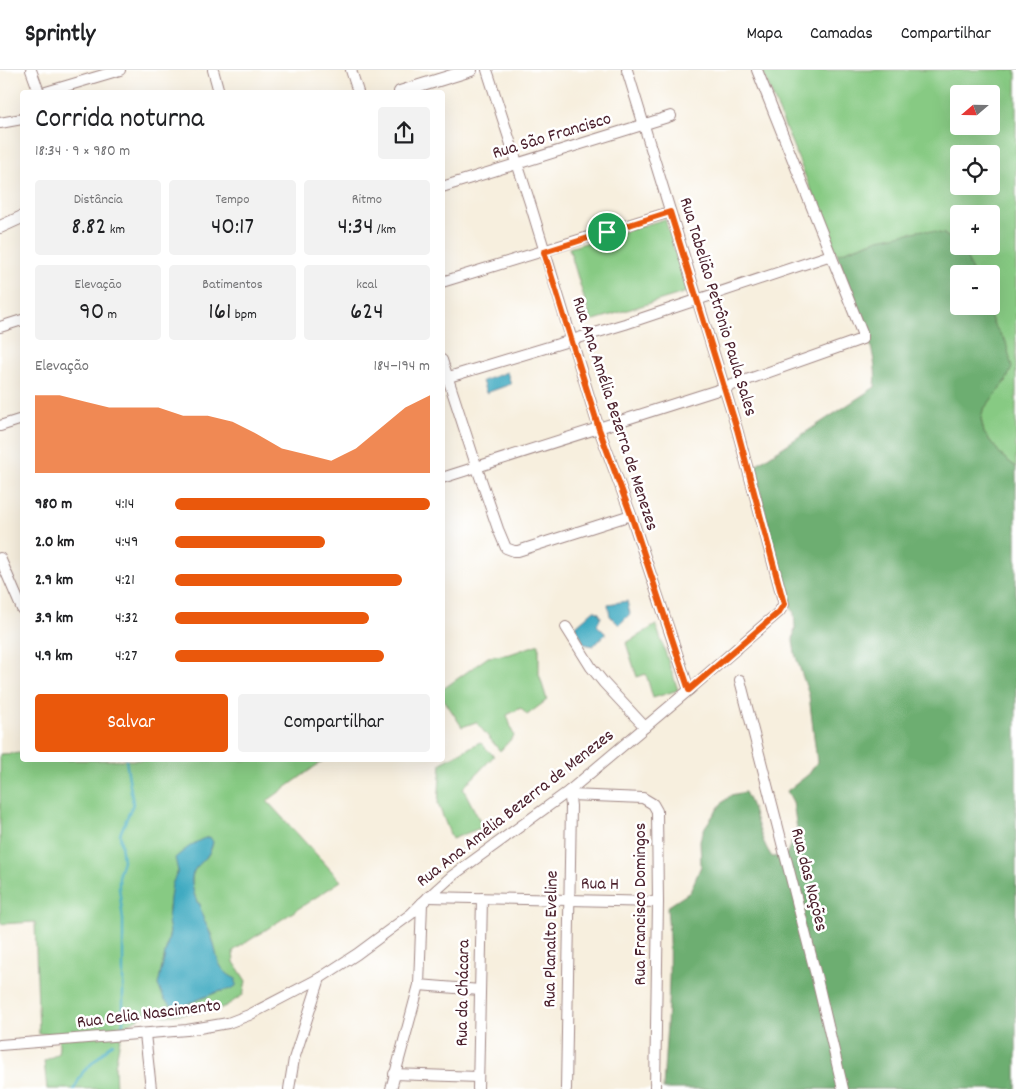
<!DOCTYPE html>
<html lang="pt">
<meta charset="utf-8">
<style>
body{margin:0;font-family:Dekko,sans-serif;background:#f2f2f2;color:#202124;height:100vh;display:flex;flex-direction:column;font-size:19px;white-space:nowrap}
*{box-sizing:border-box;margin:0}
p{font-size:16px;color:#757577}
.icon{flex:none;width:28px;height:28px;fill:none;stroke:currentColor;stroke-width:2;stroke-linecap:round;stroke-linejoin:round}
.map{position:relative;flex:1;overflow:hidden}
.details{position:absolute;left:20px;top:20px;width:425px;height:672px;display:flex;flex-direction:column;background:#fff;border-radius:5px;box-shadow:0 5px 20px #0002}
.details>*{flex:none}
.needle{width:32px;rotate:250deg}
.tools{position:absolute;left:950px;top:15px;display:grid;gap:10px}
.tools a{display:grid;place-items:center;width:50px;height:50px;border-radius:5px;background:#fff;box-shadow:0 5px 20px #0002;font-size:25px}
.pin{position:absolute;display:grid;place-items:center;width:42px;height:42px;color:#fff;margin:-21px;border:2px solid #fff;border-radius:50%;box-shadow:0 1px 5px #0007}
.round{display:grid;place-items:center;flex:none;width:52px;height:52px;border-radius:5px;background:#f2f2f2}
.overview{display:flex;align-items:center;justify-content:space-between;height:85px;padding:0 15px}
h1{font-size:28px;font-weight:600;line-height:38px}
.metrics{display:grid;grid-template-columns:repeat(3,1fr);gap:8px;height:85px;padding:5px 15px}
.metrics div{display:grid;align-content:center;border-radius:5px;background:#f2f2f2;text-align:center}
.metrics b{font-size:25px;font-weight:600}
.metrics small{font-size:14px;font-weight:400}
.metrics p{font-size:14px}
.chart{height:140px;padding:10px 15px}
.chart p{display:flex;justify-content:space-between}
.chart svg{width:100%;height:90px;margin-top:5px;fill:#ea580c;opacity:.7}
.cta{display:flex;gap:10px;margin-top:auto;padding:10px 15px}
.cta a{flex:1;height:58px;border-radius:5px;background:#ea580c;color:#fff;font-size:20px;font-weight:600;line-height:58px;text-align:center}
.cta a+a{background:#f2f2f2;color:#202124}
ul{padding:0 15px;list-style:none;font-size:16px}
li{display:grid;grid-template-columns:80px 60px 1fr;align-items:center;height:38px}
li i{height:12px;border-radius:6px;background:#ea580c}
header{display:flex;align-items:center;gap:30px;box-sizing:border-box;height:70px;padding:0 25px;background:#fff;border-bottom:1px solid #e0e0e0}
header strong{font-size:24px}
nav{display:flex;gap:28px;margin-inline-start:auto;font-size:18px}
.map>svg:first-child{display:block}
.green{fill:#87ca83;stroke:#687457;fill-rule:evenodd}
.forest{fill:#6dae71;stroke:#5c664e}
.water{fill:#41aac1;stroke:#466476}
.lines{fill:none;stroke-linecap:round;stroke-linejoin:round}
.stream{stroke:#41aac1;stroke-width:2.5}
.minor-casing{stroke:#a08784;stroke-width:12}
.major-casing{stroke:#a08784;stroke-width:14}
.minor{stroke:#fff;stroke-width:10}
.major{stroke:#fff;stroke-width:12}
.route-casing{stroke:#fff;stroke-width:10}
.route{stroke:#ea580c;stroke-width:6}
.labels{text-anchor:middle;dominant-baseline:central;stroke-width:5;stroke-linejoin:round;paint-order:stroke}
.street-label{font-size:18px;fill:#4a1f2b;stroke:#fff}
</style>
<header>
<strong>Sprintly</strong>
<nav><a>Mapa</a><a>Camadas</a><a>Compartilhar</a></nav>
</header>
<div class="map">
<svg width="1016" height="1019" viewBox="0 0 1016 1019">
<rect width="100%" height="100%" fill="#fff"/>
<filter id="ink" filterUnits="userSpaceOnUse"><feTurbulence type="fractalNoise" baseFrequency=".02" numOctaves="2"/><feDisplacementMap in="SourceGraphic" scale="10" xChannelSelector="R" yChannelSelector="G"/><feConvolveMatrix kernelMatrix="1 2 1 2 8 2 1 2 1" color-interpolation-filters="sRGB"/></filter>
<filter id="wash" filterUnits="userSpaceOnUse"><feTurbulence type="fractalNoise" baseFrequency=".0096" numOctaves="4" result="noise"/><feDisplacementMap in="SourceGraphic" scale="20" xChannelSelector="R" yChannelSelector="G"/><feGaussianBlur stdDeviation="1.12" result="paint"/><feColorMatrix in="noise" values="0 0 0 0 0 0 0 0 0 0 0 0 0 0 0 0 0 1.4 0 .05"/><feComposite in="paint" operator="in"/></filter>
<g filter="url(#wash)">
<rect width="100%" height="100%" fill="#f7efde"/>
<g class="green">
<path d="M762,0H1016V397L1002,386L984,363L981,349L983,340L1006,311V272L994,255L986,236H991V204H973L963,178L961,176H991V144H959V175L944,164L879,169L837,184ZM959,24H991V56H959ZM959,84H991V116H959Z"/>
<polygon points="665,149 687,222 591,251 569,178"/>
<polygon points="656,555 678,620 653,628 646,604 637,607 626,573"/>
<polygon points="539,574 539,604 547,630 527,645 521,638 507,645 514,666 500,681 476,652 462,657 443,628 443,619 488,587 510,584"/>
<polygon points="480,672 494,686 463,718 483,757 452,769 438,734 441,693"/>
<path d="M22,683V690H324L267,731L341,811L233,881L234,892L246,911L243,925L226,936L216,940L166,946L149,943L126,955L121,964L115,996L116,1019H47L44,991L58,984L59,976L58,963L39,964L35,852L1,854L0,851V684ZM201,770L213,772C208,801 181,789 197,832L200,834C200,846 206,854 211,864C216,878 215,897 230,906L231,919L217,922L180,937L158,915L170,862L169,838L172,815L178,801L176,788C183,781 191,777 201,770Z"/>
</g>
<path class="forest" d="M923,160L944,164L959,176L963,178L973,204H959V236H986L994,255L1006,272L1012,298L1006,311L983,340L981,349L984,363L1002,386L1016,397V1019H663C666,959 673,897 667,837L690,822L701,796L700,770L705,757L721,734L731,725L745,722C757,743 758,767 772,787L786,785L797,759L793,732L787,721L809,704L817,692L809,625L795,584L793,570L795,557L794,543L787,530L754,396L875,317C880,280 850,220 837,184L879,169Z"/>
<g class="water">
<polygon points="507,302 511,314 486,323 482,311"/>
<polygon points="627,531 630,544 619,555 610,546 608,534"/>
<polygon points="594,540 599,543 601,547 597,555 606,564 593,576 584,574 576,556"/>
<path d="M210,767L213,772C207,801 181,790 197,832L200,834C200,845 206,853 210,863C219,883 213,898 236,909V916L231,919L217,922L180,937L173,936L165,930L161,922L158,915L170,862L168,851L170,828L172,814L178,801L175,788C183,781 199,768 210,767Z"/>
</g>
<g class="lines">
<g class="stream">
<polyline points="121,960 123,953 123,850 119,817 119,803 123,791 120,764 133,734 126,690"/>
<polyline points="74,1019 83,1002 113,973"/>
</g>
</g>
</g>
<g filter="url(#ink)">
<g class="lines">
<g class="minor-casing">
<g id="minor">
<polyline points="31,0 39,22"/>
<polyline points="213,0 219,22"/>
<polyline points="351,0 358,22"/>
<polyline points="627,0 737,359 784,534 779,542 689,620"/>
<polyline points="46,22 120,0"/>
<polyline points="0,53 22,49"/>
<polyline points="442,117 671,46"/>
<polyline points="442,212 670,142"/>
<polyline points="0,257 22,250"/>
<polyline points="442,290 477,398 498,459 506,478 514,481 518,481 631,445"/>
<polyline points="442,309 625,254 831,185"/>
<polyline points="0,356 22,349"/>
<polyline points="442,408 724,318 862,269 862,263 757,0"/>
<polyline points="0,488 22,539"/>
<polyline points="566,557 591,597 604,613 645,657"/>
<polyline points="740,610 816,905 843,1019"/>
<polyline points="570,725 643,728 653,734 657,741 658,832 655,1019"/>
<polyline points="428,827 658,832"/>
<polyline points="419,915 480,920"/>
<polyline points="145,964 151,1019"/>
<polyline points="0,975 187,960 228,953 249,945 320,908"/>
<polyline points="394,1004 478,1007"/>
<polyline points="289,1019 294,989 320,908 357,884 411,844 422,833"/>
<polyline points="391,1019 419,915 422,833 452,806 569,721 689,620 631,445 599,359 530,133 487,0"/>
<polyline points="478,1019 482,828"/>
<polyline points="566,1019 571,736 569,721"/>
</g>
</g>
<g class="major-casing">
<g id="major">
<polyline points="400,22 471,0"/>
<polyline points="0,157 22,147"/>
</g>
</g>
<use href="#minor" class="minor"/>
<use href="#major" class="major"/>
</g>
</g>
<g class="lines" filter="url(#ink)">
<g class="route-casing">
<polygon id="route" points="670,142 737,359 784,534 779,542 689,620 631,445 599,359 544,182"/>
</g>
<use href="#route" class="route"/>
</g>
<g class="labels">
<g class="street-label">
<text transform="translate(552 67) rotate(-17)">Rua São Francisco</text>
<text transform="translate(717 237) rotate(73)">Rua Tabelião Petrônio Paula Sales</text>
<text transform="translate(614 344) rotate(72)">Rua Ana Amélia Bezerra de Menezes</text>
<text transform="translate(516 739) rotate(-38)">Rua Ana Amélia Bezerra de Menezes</text>
<text transform="translate(808 810) rotate(76)">Rua das Nações</text>
<text transform="translate(600 815) rotate(1)">Rua H</text>
<text transform="translate(641 834) rotate(-90)">Rua Francisco Domingos</text>
<text transform="translate(552 869) rotate(-89)">Rua Planalto Eveline</text>
<text transform="translate(464 923) rotate(-89)">Rua da Chácara</text>
<text transform="translate(149 945) rotate(-7)">Rua Celia Nascimento</text>
</g>
</g>
</svg>
<div class="tools">
<a><svg class="needle" viewBox="-14 -14 28 28"><path d="M0-13l5 13h-10z" fill="#e53935"/><path d="M0 13l5-13h-10z" fill="#757577"/></svg></a>
<a><svg class="icon" aria-label="locate" viewBox="0 0 24 24"><circle cx="12" cy="12" r="6"/><path d="M12 2v4M12 18v4M2 12h4M18 12h4"/></svg></a>
<a>+</a>
<a>−</a>
</div>
<div class="pin" style="left:607px;top:162px;background:#1e9e55"><svg class="icon" aria-label="arrive" viewBox="0 0 24 24"><path d="M6 21V4h12l-3 4 3 4H6"/></svg></div>
<section class="details">
<div class="overview"><div><h1>Corrida noturna</h1><p>18:34 · 9 × 980 m</p></div><a class="round"><svg class="icon" aria-label="share" viewBox="0 0 24 24"><path d="M12 15V3M7 8l5-5 5 5M5 13v7h14v-7"/></svg></a></div>
<div class="metrics">
<div><p>Distância</p><b>8.82<small> km</small></b></div>
<div><p>Tempo</p><b>40:17</b></div>
<div><p>Ritmo</p><b>4:34<small> /km</small></b></div>
</div>
<div class="metrics">
<div><p>Elevação</p><b>90<small> m</small></b></div>
<div><p>Batimentos</p><b>161<small> bpm</small></b></div>
<div><p>kcal</p><b>624</b></div>
</div>
<div class="chart"><p><span>Elevação</span>184–194 m</p>
<svg viewBox="0 0 160 44" preserveAspectRatio="none"><path d="M0 44V6L10 6L20 9L30 12L40 12L50 12L60 16L70 16L80 19L90 25L100 32L110 35L120 38L130 32L140 22L150 12L160 6V44z"/></svg>
</div>
<ul>
<li><b>980 m</b>4:14<i style="width:100%"></i></li>
<li><b>2.0 km</b>4:49<i style="width:59%"></i></li>
<li><b>2.9 km</b>4:21<i style="width:89%"></i></li>
<li><b>3.9 km</b>4:32<i style="width:76%"></i></li>
<li><b>4.9 km</b>4:27<i style="width:82%"></i></li>
</ul>
<div class="cta"><a>Salvar</a><a>Compartilhar</a></div>
</section>
</div>
